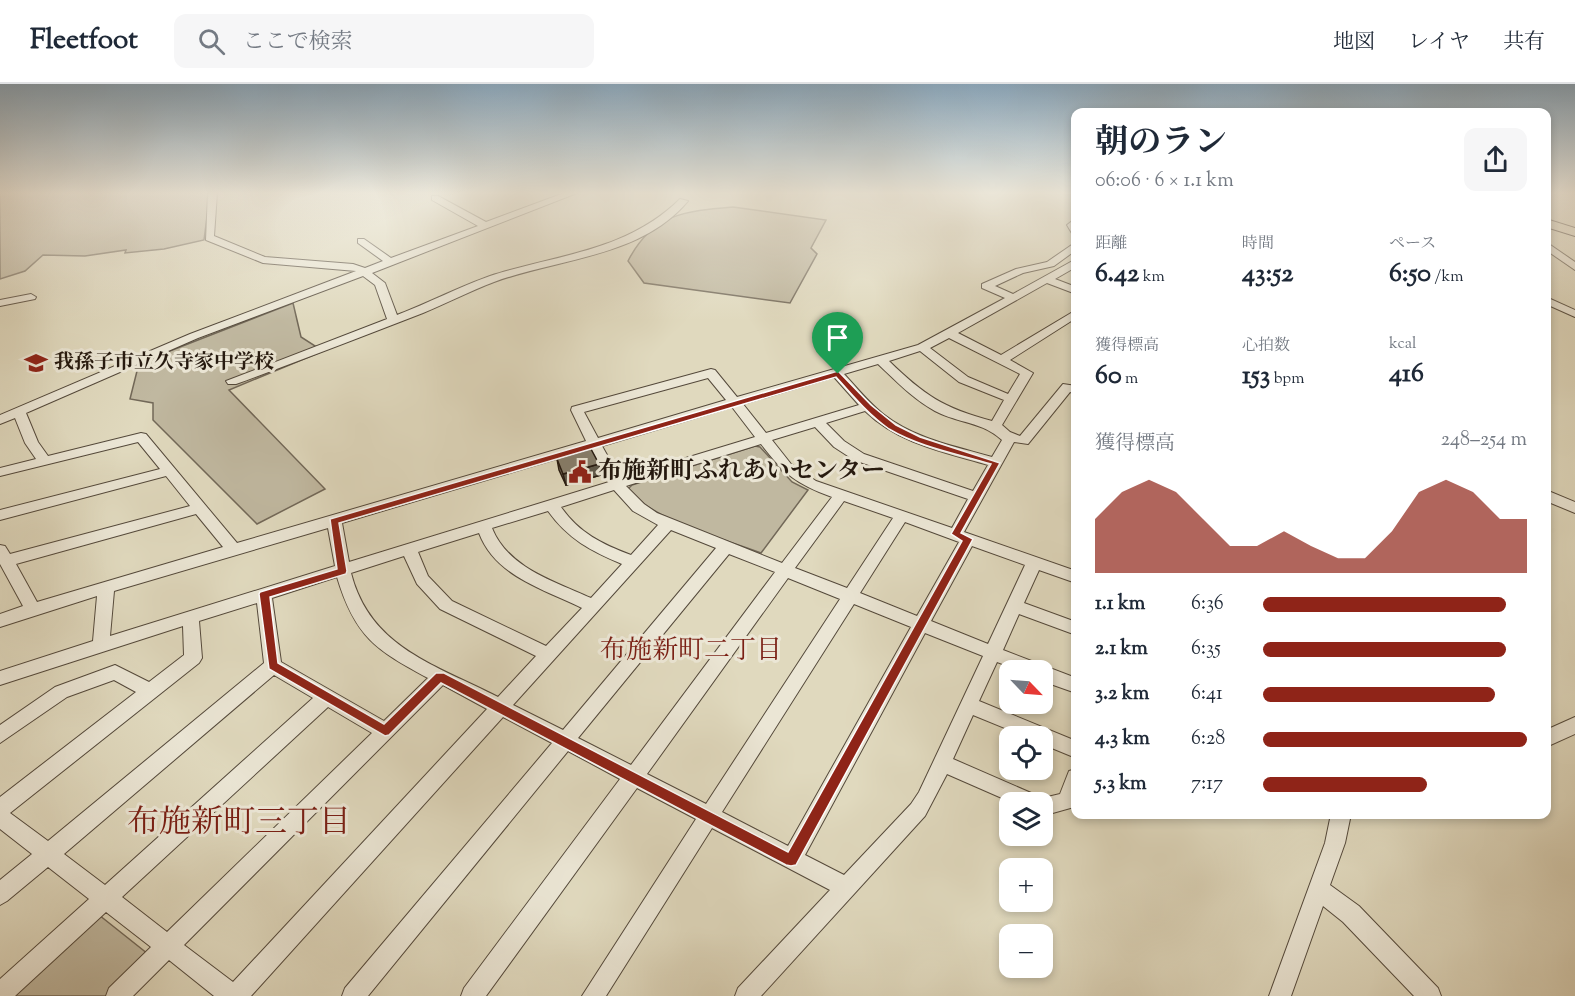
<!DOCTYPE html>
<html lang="ja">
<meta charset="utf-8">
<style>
body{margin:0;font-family:"Sorts Mill Goudy","Noto Serif JP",serif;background:#f6f6f7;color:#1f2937;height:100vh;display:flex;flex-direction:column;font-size:22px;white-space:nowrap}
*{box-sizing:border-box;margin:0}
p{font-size:20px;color:#747a83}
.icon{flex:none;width:33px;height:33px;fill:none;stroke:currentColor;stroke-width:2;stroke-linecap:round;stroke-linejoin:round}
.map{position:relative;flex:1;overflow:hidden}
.side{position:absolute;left:1071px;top:24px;width:480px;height:711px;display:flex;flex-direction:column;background:#fff;border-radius:12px;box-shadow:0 3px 9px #0003}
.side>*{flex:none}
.needle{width:39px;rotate:115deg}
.fabs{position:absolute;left:999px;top:576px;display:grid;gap:12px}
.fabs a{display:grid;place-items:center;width:54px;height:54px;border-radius:12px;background:#fff;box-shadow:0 3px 9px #0003;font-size:30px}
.pin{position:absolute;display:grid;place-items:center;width:51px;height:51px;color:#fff;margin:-62px -26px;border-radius:50% 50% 50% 0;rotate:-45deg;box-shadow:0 0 6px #0007}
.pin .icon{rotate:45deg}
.round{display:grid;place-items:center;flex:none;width:63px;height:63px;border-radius:12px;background:#f6f6f7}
.overview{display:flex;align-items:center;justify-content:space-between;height:102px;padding:0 24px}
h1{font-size:33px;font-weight:700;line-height:45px}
.stats{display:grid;grid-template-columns:repeat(3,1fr);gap:9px;height:102px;padding:6px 24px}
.stats div{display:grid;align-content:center}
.stats b{font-size:26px;font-weight:700}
.stats small{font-size:16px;font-weight:400}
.stats p{font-size:16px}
.chart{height:168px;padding:12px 24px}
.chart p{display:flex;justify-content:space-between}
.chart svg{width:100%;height:108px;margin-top:6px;fill:#8f2418;opacity:.7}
ul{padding:0 24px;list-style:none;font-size:20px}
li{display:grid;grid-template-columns:96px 72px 1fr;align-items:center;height:45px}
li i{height:15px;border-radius:8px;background:#8f2418}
header{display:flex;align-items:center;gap:36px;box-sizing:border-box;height:84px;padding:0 30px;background:#fff;border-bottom:2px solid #e0e1e3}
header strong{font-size:28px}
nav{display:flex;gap:33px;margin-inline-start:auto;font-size:21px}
.search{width:420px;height:54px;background:#f6f6f7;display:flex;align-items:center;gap:15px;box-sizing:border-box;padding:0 21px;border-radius:12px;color:#747a83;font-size:22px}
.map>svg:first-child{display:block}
.green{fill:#c0b8a0;stroke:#726858;stroke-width:1.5}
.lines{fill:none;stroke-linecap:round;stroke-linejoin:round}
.minor-casing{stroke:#54493b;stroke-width:2}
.major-casing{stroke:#25190f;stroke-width:2}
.minor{fill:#ebe6d5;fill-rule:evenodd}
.major{fill:#e0d9be;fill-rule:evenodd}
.wall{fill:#736c5b;stroke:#25190f;stroke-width:1.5}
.shaded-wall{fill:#5e584a;stroke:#25190f;stroke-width:1.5}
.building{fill:#867d6a;stroke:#25190f;stroke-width:1.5}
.route{fill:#8f2418;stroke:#fff;stroke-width:1.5;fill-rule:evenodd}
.labels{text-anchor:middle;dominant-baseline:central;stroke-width:6;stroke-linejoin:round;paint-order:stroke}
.far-poi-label{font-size:20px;font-weight:bold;fill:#25190f;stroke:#ebe6d5;text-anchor:start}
.poi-label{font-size:24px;font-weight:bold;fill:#25190f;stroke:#ebe6d5;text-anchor:start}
.neighbourhood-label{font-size:26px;fill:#7a1f14;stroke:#ebe6d5}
.near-neighbourhood-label{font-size:32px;fill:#7a1f14;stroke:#ebe6d5}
</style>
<header>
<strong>Fleetfoot</strong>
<div class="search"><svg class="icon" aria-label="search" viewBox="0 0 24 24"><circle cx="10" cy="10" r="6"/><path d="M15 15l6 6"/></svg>ここで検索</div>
<nav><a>地図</a><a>レイヤ</a><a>共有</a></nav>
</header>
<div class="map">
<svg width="1575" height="912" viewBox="0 0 1575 912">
<rect width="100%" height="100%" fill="#e0d9be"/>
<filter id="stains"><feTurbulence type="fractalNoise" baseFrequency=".00333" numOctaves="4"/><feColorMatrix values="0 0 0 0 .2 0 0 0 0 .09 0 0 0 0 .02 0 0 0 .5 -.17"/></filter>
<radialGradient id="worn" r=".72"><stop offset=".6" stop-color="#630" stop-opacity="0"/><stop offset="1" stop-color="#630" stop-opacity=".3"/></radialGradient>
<g class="green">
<polygon points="0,109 210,109 204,156 164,165 125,169 126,166 85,172 43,171 25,187 0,195"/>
<path d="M733,123L826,136L811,164L817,170L790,219L644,199L628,177C652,130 684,127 733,123Z"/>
<polygon points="293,219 301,253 323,267 229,306 325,405 257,440 153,336 153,319 130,315 139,279"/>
<path d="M755,362L760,363L792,398L808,406L761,469C722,454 653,437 628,405L632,401Z"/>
<polygon points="99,831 148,870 106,912 10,912"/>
</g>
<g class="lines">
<g class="minor-casing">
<g id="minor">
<path d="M208,109H217L214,152L265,173L353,180L365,184L383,177L358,159V155H364L391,174L478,142L432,116V112H438L486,138L564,109H577L372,189L385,199L397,231C428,219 459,203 490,192C558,170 626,168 680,115L688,117C640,174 559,174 494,198C470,207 447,219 423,229C361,253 299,277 236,300H228L226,297L387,235L375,201L363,192L198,254L26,329L38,358L48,372L141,349L146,350L237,459L586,357L571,326L572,323L711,285L715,286L737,313L918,261L1005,214L982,204V200L1016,185L1047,178L1076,158V166L1054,182L1023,189L995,202L1013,210L1076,175V183L1055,195L1076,203V210L1047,199L958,249L1001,271L1076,226V234L1010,276L1033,289L1002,341L1010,348L1020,352L1063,300L1076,302V310L1070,308L1028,360L1014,358L964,448L1076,487V499L1039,486L1024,519L1076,538V551L1019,530L1003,566L1076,594V609L1042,597V586H1019L997,578L979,617L1076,657V674L1042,660V652H1024L973,631L953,675L1038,712L1039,715L1060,710L1069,687L1076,685L1074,723L1042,732V718H1011L947,690L925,732L761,912H735L738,904L830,806L712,744L606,912H582L696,735L637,704L486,912H461L464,904L620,695L568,667L368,912H342L345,904L552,659L503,633L251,912H214L169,876L133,912H106L109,904L151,863L106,828L15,912H0V895L89,815L48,783L7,817L0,821V796L32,770L0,745V713L136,608L114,596L67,613L0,659V641L55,603L115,581L149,598L184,571L183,542L0,601V587L93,557L97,512L0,543V530L23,522L0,480V461L5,462L10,470L190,422L166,392L0,436V426L160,385L138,358L0,392V384L36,375L25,359L15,334L0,340V331L190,250L356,187L263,179L206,156ZM949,254L1020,290L1008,310L968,293L930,264ZM920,267L959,298L1004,316L992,337C943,324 924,311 889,277ZM878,280C896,297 913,315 935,327C960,340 981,337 1002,356L992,373C954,362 915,355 883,330C869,319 857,304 844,290ZM834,293L859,321L766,349L743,320ZM708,294L726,316L598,354L584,328ZM732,323L755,353L620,394L602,362ZM865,327C899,360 944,368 988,381L973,407L864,370L844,357L826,339ZM815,343L834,363L854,376L968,415L952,444L816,397L791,380L772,356ZM761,360C784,390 796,400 832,413L782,479L657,429L644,420L626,402ZM590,365L609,398L349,478L342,439ZM614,406L633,427L658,441L631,471C602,460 579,449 561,423ZM844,417L893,434L847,504L795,484ZM548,427C568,455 591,467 622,480L591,514C554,497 508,484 492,444ZM196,430L223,463L37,518L16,480ZM905,438L959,458L917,532L860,509ZM328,444L335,482L110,552L114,507ZM671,446L716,464L563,646L513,621ZM479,449C495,492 543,505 582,524L546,562L452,517L428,492L418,468ZM972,462L1025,481L988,560L931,537ZM729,470L775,488L631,681L578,654ZM404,472L417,500L440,525L536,572L498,613C436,581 370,564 351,489ZM337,493C355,553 376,566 428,594L384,637L281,578L272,514ZM788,494L840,515L706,720L647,690ZM257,519L264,579L48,757L10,729L199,579L202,574L199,537ZM854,520L911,543L788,762L722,728ZM925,549L983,572L919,708L911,720L844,791L805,771ZM274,591L313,614L105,801L64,770ZM443,601L487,625L233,898L184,861ZM328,623L372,649L167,848L122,813Z"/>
<polygon points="1076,134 1076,152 1073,151 1067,141"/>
<polygon points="1546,158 1575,178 1575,186 1546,166"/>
<polygon points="31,210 36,213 35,215 0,222 0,216"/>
<polygon points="1546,213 1575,226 1575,233 1546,220"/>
<polygon points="1546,406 1575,418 1575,429 1546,417"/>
<polygon points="1575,633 1575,650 1546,663 1546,646"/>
<polygon points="1331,730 1351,730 1345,759 1330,801 1359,822 1438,904 1441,912 1414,912 1343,838 1323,822 1291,912 1269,912 1325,759"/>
</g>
</g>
<g class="major-casing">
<polygon id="major" points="1546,135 1575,144 1575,152 1546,143"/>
</g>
<use href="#minor" class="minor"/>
<use href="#major" class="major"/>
</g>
<polygon class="wall" points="557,375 601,391 566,401 559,386"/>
<polygon class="shaded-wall" points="599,380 601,391 566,401 563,390"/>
<polygon class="building" points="591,365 599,380 563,390 557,375"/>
<linearGradient id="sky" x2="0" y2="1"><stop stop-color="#8ba9bf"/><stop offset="0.46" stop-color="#f1eee2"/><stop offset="1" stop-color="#f1eee2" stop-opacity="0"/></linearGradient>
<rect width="1575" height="237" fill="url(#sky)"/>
<path class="route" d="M838,287L871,321L896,341L920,353L1000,379L961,449L973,455L796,781L791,782L786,781L441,599L389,651L385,652L269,585L259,510L260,508L337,485L330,435ZM836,293C852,311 869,331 889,345C919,363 958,370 991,380L951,450L962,457L788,768L444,589H436L384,640L278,579L270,513L346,490L347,487L339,439Z"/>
<defs>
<g id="school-bare" transform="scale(1.8)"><path d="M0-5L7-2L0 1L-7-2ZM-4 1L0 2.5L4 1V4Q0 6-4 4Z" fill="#8f2418" stroke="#ebe6d5" stroke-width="2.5" paint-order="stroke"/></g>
<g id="civic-bare" transform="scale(1.8)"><path d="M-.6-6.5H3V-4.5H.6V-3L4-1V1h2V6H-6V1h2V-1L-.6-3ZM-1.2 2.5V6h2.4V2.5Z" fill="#8f2418" stroke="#ebe6d5" stroke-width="2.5" paint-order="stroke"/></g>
</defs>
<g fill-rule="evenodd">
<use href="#school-bare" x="36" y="279"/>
<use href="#civic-bare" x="580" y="388"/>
</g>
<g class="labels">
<g class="far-poi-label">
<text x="54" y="279">我孫子市立久寺家中学校</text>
</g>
<g class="poi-label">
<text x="598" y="388">布施新町ふれあいセンター</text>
</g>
<g class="neighbourhood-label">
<text x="691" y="567">布施新町二丁目</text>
</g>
<g class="near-neighbourhood-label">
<text x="239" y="740">布施新町三丁目</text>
</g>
</g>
<rect width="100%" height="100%" filter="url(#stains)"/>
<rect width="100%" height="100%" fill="url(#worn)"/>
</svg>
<div class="fabs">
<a><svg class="needle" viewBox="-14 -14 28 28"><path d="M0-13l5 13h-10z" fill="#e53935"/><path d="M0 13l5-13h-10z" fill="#747a83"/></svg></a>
<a><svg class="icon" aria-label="locate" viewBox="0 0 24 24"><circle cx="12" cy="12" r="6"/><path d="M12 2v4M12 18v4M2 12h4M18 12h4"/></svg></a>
<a><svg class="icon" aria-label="layers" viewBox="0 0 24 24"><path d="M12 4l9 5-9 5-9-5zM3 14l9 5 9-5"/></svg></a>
<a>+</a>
<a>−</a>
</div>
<div class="pin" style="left:838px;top:290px;background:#1e9e55"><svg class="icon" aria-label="arrive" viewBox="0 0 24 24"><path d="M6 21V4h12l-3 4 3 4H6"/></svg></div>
<section class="side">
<div class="overview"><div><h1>朝のラン</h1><p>06:06 · 6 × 1.1 km</p></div><a class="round"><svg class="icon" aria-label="share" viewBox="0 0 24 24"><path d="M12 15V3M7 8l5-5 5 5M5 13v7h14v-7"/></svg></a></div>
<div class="stats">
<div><p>距離</p><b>6.42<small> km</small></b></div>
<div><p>時間</p><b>43:52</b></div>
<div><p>ペース</p><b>6:50<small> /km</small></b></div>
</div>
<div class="stats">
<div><p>獲得標高</p><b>60<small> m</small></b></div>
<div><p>心拍数</p><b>153<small> bpm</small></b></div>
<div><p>kcal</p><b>416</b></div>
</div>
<div class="chart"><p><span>獲得標高</span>248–254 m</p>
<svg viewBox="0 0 160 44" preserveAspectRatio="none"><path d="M0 44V22L10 11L20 6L30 11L40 22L50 33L60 33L70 27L80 33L90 38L100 38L110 27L120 11L130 6L140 11L150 22L160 22V44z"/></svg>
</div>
<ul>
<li><b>1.1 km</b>6:36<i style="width:92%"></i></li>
<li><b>2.1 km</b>6:35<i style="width:92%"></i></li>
<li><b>3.2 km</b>6:41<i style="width:88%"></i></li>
<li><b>4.3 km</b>6:28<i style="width:100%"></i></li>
<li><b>5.3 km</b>7:17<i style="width:62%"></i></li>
</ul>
</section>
</div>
